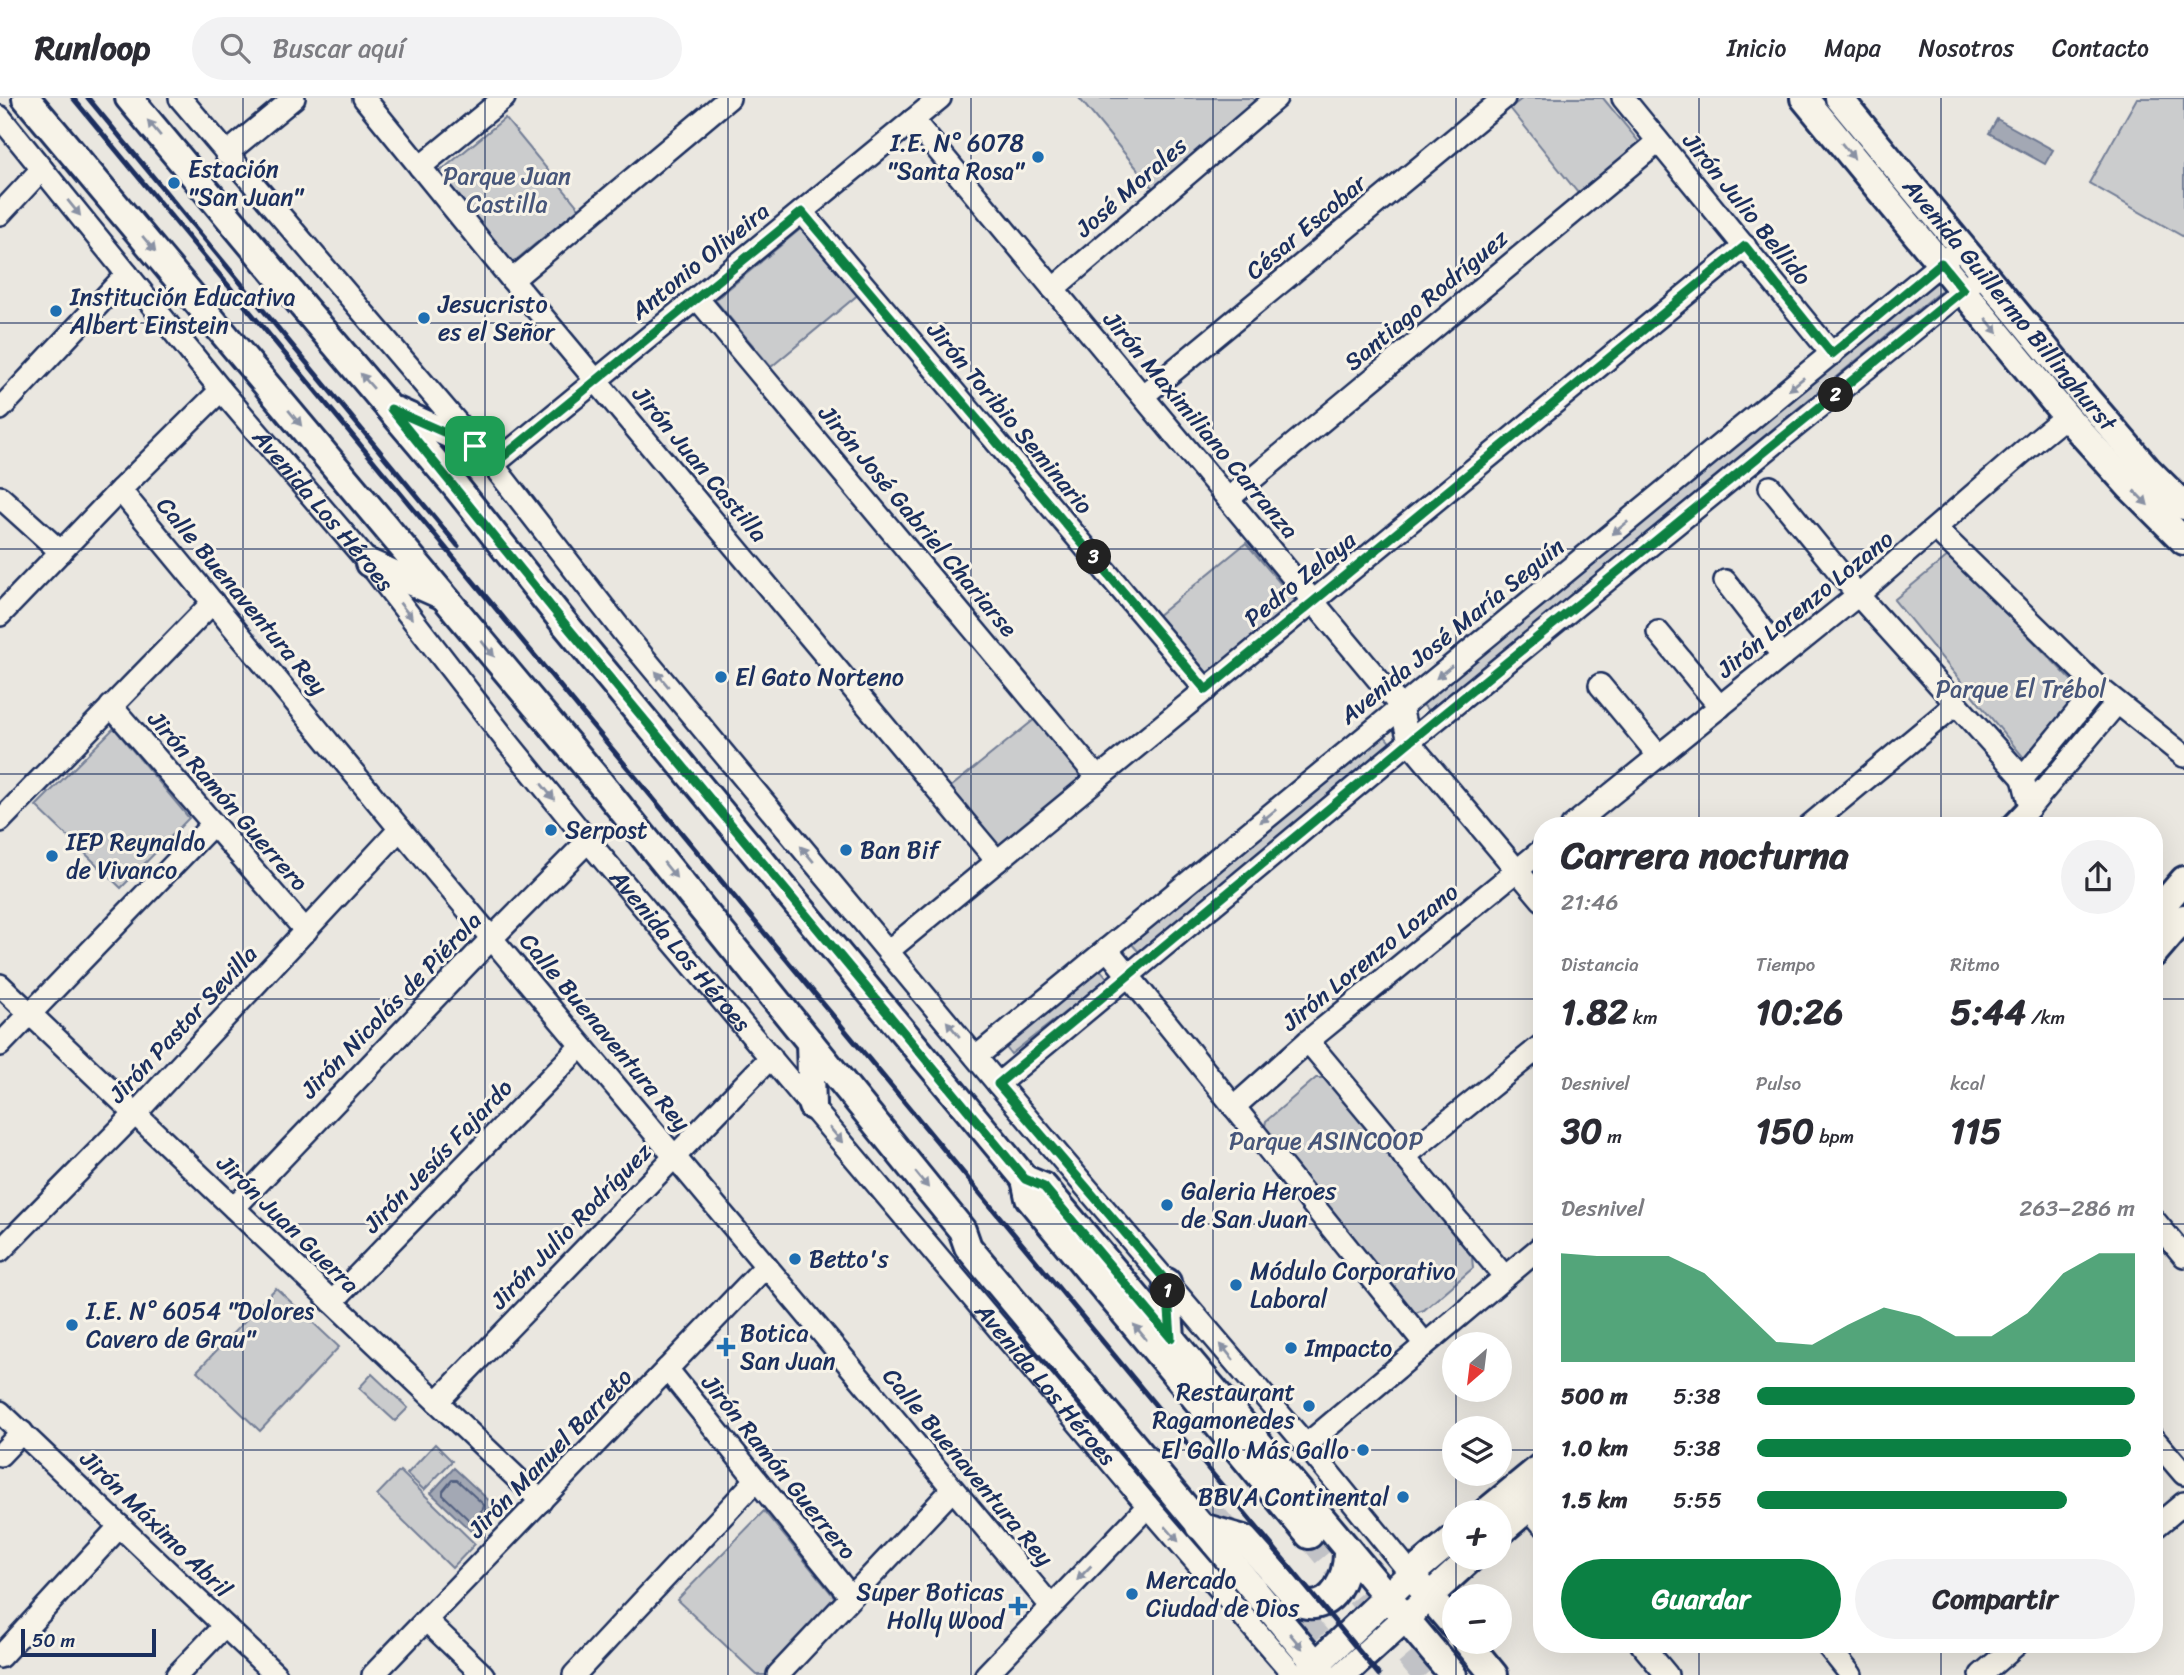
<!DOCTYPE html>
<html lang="es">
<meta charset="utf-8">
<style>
body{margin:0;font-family:Sriracha,sans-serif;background:#f2f2f3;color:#2b2b33;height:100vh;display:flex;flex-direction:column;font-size:26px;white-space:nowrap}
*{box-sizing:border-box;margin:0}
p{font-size:23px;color:#7c7c81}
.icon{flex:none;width:38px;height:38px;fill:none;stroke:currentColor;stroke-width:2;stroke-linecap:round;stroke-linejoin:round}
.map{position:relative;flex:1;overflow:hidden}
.panel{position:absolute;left:1533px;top:719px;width:630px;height:836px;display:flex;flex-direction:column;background:#fff;border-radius:28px;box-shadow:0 7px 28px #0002}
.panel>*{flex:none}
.needle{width:46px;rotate:208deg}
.controls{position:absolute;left:1442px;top:1234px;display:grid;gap:14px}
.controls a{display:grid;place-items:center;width:70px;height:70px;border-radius:50%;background:#fff;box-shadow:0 7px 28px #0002;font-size:35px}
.scale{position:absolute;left:21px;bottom:18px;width:135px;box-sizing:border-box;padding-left:7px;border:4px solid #1b2f5e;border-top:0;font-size:19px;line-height:24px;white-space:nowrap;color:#1b2f5e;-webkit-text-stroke:5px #f7f3e8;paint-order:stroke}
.pin{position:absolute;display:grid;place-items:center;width:60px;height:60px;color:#fff;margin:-30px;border-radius:14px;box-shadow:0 4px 10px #0006}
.km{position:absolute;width:35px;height:35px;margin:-18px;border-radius:50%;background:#222;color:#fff;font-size:19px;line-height:35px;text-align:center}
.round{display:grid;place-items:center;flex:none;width:74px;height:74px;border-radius:37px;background:#f2f2f3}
.headline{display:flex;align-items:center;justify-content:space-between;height:119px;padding:0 28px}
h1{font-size:38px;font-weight:800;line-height:52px}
.figures{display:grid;grid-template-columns:repeat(3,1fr);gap:10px;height:119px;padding:7px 28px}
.figures div{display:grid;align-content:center}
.figures b{font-size:35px;font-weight:800}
.figures small{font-size:19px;font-weight:400}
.figures p{font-size:19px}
.chart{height:196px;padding:14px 28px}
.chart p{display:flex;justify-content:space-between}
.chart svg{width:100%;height:126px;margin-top:7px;fill:#0b8043;opacity:.7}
.primary-button{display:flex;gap:14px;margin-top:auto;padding:14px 28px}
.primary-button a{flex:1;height:80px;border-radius:42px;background:#0b8043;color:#fff;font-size:28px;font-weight:800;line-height:80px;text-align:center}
.primary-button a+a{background:#f2f2f3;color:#2b2b33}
ul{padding:0 28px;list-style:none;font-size:23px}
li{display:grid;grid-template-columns:112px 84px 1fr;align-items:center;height:52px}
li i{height:18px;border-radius:9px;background:#0b8043}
header{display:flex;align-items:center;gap:42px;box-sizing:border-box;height:98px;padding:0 35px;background:#fff;border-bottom:2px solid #e1e1e2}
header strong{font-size:33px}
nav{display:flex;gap:38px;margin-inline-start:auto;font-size:24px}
.search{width:490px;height:63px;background:#f2f2f3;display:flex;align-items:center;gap:18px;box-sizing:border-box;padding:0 24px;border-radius:38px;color:#7c7c81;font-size:26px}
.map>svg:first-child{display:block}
.green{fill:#cbcccd;stroke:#737e96;stroke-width:2}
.water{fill:#a3a8b4;stroke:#6d7892;stroke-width:2}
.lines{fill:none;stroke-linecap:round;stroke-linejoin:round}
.shore{stroke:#515f80;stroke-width:2}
.major-tunnel{stroke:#c1c2c6;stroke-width:26;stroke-dasharray:26 13;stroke-linecap:butt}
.minor-casing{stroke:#1b2f5e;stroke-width:26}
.major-casing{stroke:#1b2f5e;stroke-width:32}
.minor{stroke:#f7f3e8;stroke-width:21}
.major{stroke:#f7f3e8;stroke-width:26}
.rail{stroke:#1b2f5e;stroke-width:5}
.oneway{fill:#8991a3}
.route-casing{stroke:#fff;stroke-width:14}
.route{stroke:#0b8043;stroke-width:9}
.grid{fill:none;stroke:#1b2f5e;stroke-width:2;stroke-opacity:0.55}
.poi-dot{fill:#1f6fb2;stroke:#f7f3e8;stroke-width:2.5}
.labels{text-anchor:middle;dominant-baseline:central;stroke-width:6;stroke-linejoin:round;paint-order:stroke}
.poi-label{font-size:24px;fill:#1b2f5e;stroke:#f7f3e8;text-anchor:start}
.park-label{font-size:24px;fill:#47567a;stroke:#f7f3e8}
.street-label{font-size:24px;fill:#1b2f5e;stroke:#f7f3e8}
</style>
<header>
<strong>Runloop</strong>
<div class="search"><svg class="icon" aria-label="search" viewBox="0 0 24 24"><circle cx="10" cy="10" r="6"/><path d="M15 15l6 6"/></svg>Buscar aquí</div>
<nav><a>Inicio</a><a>Mapa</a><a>Nosotros</a><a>Contacto</a></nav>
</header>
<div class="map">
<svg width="2184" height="1577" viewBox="0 0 2184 1577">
<rect width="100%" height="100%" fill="#eae7e0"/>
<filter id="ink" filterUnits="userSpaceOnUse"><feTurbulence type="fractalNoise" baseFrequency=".0143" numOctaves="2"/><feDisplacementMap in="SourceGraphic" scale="14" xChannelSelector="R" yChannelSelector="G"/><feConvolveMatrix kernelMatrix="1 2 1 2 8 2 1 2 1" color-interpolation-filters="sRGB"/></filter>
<g filter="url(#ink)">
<g class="green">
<polygon points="1079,0 1252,0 1256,5 1153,90"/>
<polygon points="1523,0 1603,0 1640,45 1578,95 1510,10"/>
<polygon points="2137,0 2184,0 2184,139 2089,85"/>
<polygon points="505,20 579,110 511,166 437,76"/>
<polygon points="804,128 860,195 771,269 715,202"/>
<polygon points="1936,181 1943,191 1429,614 1419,602"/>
<polygon points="1246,445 1297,505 1207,580 1156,519"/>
<polygon points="1949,457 2081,592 2024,660 1894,502"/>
<polygon points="1035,621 1086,683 998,754 947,692"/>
<polygon points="114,630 189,720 121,790 36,708"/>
<polygon points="1384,637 1392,647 1139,854 1130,844"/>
<polygon points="1100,871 1108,881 1011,956 1004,947"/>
<polygon points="1316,980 1326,980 1335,987 1472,1159 1473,1170 1424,1212 1415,1215 1410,1214 1264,1033 1266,1023"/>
<polygon points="276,1190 339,1249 260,1333 197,1273"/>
<polygon points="372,1276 408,1310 395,1323 359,1290"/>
<polygon points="435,1346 452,1363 424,1392 407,1376"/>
<polygon points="400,1373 475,1446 452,1470 377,1397"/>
<polygon points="764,1413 836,1501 767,1577 757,1577 677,1502"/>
</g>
<g class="water">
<polygon points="1997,21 2053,52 2045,66 1989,35"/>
<polygon points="454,1370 495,1408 472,1434 431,1395"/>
</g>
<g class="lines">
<polygon class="shore" points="452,1382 457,1382 484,1407 483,1411 473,1422 469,1422 443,1397 443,1393"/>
<g class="major-tunnel">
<polyline points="1207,1410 1238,1446"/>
<polyline points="1309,1437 1425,1577"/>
<polyline points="1276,1491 1344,1572"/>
</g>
<g class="minor-casing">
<g id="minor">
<polyline points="180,0 493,367 626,538 998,986 1306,1347 1411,1476"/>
<polyline points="364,0 512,182 997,763"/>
<polyline points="1623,0 1832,256"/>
<path id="s1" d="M0,19L221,292L369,465L505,641L588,743L1148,1408L1294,1577"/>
<polyline points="913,22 1401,609 1409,644 1542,802"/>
<polyline points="226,56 294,0"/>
<polyline points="420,69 504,0"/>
<polyline points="802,114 1206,592"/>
<polyline points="0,116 42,71"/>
<polyline points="512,182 729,0"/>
<polyline points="1053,191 1276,0"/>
<polyline points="697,200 1098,680"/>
<polyline points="1143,298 1504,0"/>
<polyline points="0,311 127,176"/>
<polyline points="493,367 940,0"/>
<polyline points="1770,389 1858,497 2023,680"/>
<polyline points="120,392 400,731 1051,1508"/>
<polyline points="0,399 61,454"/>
<polyline points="1228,401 1658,44"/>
<polyline points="1936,431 2098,589 2184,658"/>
<polyline points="1725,483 1783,558"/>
<polyline points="0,517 120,392 221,292"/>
<polyline points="1658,534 1720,609"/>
<polyline points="1600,587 1659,658"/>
<polyline points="111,608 306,833"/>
<polyline points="2030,709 2117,605"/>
<polyline points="0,723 213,504"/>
<polyline points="1572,728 1858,497 2039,340 2066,318"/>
<polyline points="1809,728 1956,606"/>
<polyline points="2012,728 2030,709 2023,680 2098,589"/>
<polyline points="1107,851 1425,1246"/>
<polyline points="888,853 1745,148"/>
<polyline points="0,887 541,1403"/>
<polyline points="1308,943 1504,1178"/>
<polyline points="0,947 213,726"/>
<polyline points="976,959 1962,148"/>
<polyline points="998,986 1409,644 1975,182"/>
<polyline points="1234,1009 1308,943 1542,752"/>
<polyline points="1404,1059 1542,947"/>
<polyline points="234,1110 492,840 588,743"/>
<polyline points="2154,1122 2184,1158"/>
<polyline points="0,1153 135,1016 400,731"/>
<polyline points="332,1204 581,948"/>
<polyline points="667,1271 851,1499"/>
<polyline points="437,1304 771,959"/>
<polyline points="0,1314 276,1577"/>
<polyline points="2154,1341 2184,1376"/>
<polyline points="1306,1347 1542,1148"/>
<polyline points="0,1357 22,1334"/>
<polyline points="1528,1409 1542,1426"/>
<polyline points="2154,1430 2184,1405"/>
<polyline points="426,1522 483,1577"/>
<polyline points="1642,1547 1667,1577"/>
<polyline points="1827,1547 1851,1577"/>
<polyline points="0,1559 120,1428"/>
<polyline points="177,1577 224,1528"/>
<polyline points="373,1577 766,1168"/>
<polyline points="574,1577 756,1382"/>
<polyline points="778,1577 952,1392"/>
<polyline points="986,1577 1148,1408"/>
<polyline points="1981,1577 2016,1547"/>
</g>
</g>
<g class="major-casing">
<g id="major">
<polyline points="26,0 597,681 962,1132 968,1149 1325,1577"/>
<polyline points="129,0 300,205 457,390 565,526 1025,1081 1044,1089 1453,1577"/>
<polyline points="1804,0 2066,318 2130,389 2184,443"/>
<path id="s2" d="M1839,0L2087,301L2147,371L2184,408"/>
<polyline points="397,313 475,348"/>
<polyline points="369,465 441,497"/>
<polyline points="2154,817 2184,782"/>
<polyline points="2154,855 2184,820"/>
<polyline points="810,944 812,1008"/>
<polyline points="1025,1081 1029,1100 1309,1437"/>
<polyline points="1167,1184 1171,1240"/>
<polyline points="1486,1414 1542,1368"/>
<path d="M1199,1428L1244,1441L1302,1506C1334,1514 1348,1477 1347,1451"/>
<polyline points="1500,1434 1542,1398"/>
<polyline points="1417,1484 1454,1528"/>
<polyline points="1467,1544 1494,1577"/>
<polyline points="1305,1577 1411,1476 1454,1440"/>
<polyline points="1343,1577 1471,1460"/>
</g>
</g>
<use href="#minor" class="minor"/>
<use href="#major" class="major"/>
<g class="rail">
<polyline points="73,0 1379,1577"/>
<polyline points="88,0 458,448"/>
</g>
</g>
<defs><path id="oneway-solid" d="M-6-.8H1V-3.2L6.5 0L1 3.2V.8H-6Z" transform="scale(1.75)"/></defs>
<g class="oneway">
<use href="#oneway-solid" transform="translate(154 30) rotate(-130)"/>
<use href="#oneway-solid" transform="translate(1848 53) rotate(50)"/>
<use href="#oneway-solid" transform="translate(74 110) rotate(51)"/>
<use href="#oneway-solid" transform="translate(149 146) rotate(50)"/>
<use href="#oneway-solid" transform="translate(1992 228) rotate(51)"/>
<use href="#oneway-solid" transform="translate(367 283) rotate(-131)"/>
<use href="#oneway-solid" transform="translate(1796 286) rotate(141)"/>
<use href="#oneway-solid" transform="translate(295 320) rotate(50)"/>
<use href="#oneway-solid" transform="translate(2141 400) rotate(46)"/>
<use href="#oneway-solid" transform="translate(1620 430) rotate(141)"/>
<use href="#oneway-solid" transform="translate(406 513) rotate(52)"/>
<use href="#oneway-solid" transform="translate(488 551) rotate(51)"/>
<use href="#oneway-solid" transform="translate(1444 574) rotate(141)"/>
<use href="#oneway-solid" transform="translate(662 581) rotate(-130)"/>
<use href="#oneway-solid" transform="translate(548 694) rotate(51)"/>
<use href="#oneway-solid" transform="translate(1268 718) rotate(141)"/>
<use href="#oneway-solid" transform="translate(807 756) rotate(-130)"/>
<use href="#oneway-solid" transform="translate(670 772) rotate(51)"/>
<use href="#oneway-solid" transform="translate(953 931) rotate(-130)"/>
<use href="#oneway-solid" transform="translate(836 1037) rotate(50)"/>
<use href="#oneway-solid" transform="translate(922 1082) rotate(51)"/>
<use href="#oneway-solid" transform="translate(1140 1234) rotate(-130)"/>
<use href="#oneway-solid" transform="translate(1227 1254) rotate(-130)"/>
<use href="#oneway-solid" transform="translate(1172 1436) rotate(49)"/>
<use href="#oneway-solid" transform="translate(1084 1475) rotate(134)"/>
<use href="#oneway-solid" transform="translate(1296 1543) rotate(50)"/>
</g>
</g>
<g class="lines" filter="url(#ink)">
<g class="route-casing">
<polygon id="route" points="802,114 1206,592 1745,148 1832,256 1941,165 1963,192 1409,644 998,986 1167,1184 1171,1240 1044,1089 1025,1081 565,526 391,311 475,348 493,367"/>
</g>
<use href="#route" class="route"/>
</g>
<path class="grid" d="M243,0V1577M485,0V1577M728,0V1577M971,0V1577M1213,0V1577M1456,0V1246M1699,0V728M1941,0V728M0,225H2184M0,451H2184M0,676H2184M0,901H1542M2154,901H2184M0,1126H1542M2154,1126H2184M1456,1292V1330M0,1352H1454M1500,1352H1542M2154,1352H2184M1456,1376V1414M1456,1460V1498M1456,1544V1577M1699,1547V1577M1941,1547V1577"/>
<g class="poi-dot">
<circle cx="1038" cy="59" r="7"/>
<circle cx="174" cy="85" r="7"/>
<circle cx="56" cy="213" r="7"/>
<circle cx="424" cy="220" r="7"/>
<circle cx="721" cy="579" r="7"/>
<circle cx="551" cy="732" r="7"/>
<circle cx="846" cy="752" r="7"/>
<circle cx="52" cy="758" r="7"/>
<circle cx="1167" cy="1107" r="7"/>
<circle cx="795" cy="1161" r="7"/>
<circle cx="1236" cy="1187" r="7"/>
<circle cx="72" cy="1227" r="7"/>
<path d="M722.5 1238.5h7v7h7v7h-7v7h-7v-7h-7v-7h7z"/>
<circle cx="1291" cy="1250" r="7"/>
<circle cx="1309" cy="1308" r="7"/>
<circle cx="1363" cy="1352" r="7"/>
<circle cx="1403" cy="1399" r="7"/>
<circle cx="1132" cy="1496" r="7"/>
<path d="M1014.5 1497.5h7v7h7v7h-7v7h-7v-7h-7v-7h7z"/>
</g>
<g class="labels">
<g class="poi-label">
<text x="1024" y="45" text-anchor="end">I.E. N° 6078<tspan x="1024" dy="28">"Santa Rosa"</tspan></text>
<text x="188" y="71">Estación<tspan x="188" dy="28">"San Juan"</tspan></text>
<text x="70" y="199">Institución Educativa<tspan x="70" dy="28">Albert Einstein</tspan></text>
<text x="438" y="206">Jesucristo<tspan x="438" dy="28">es el Señor</tspan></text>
<text x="735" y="579">El Gato Norteno</text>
<text x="565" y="732">Serpost</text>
<text x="66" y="744">IEP Reynaldo<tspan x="66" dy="28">de Vivanco</tspan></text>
<text x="860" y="752">Ban Bif</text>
<text x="1181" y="1093">Galeria Heroes<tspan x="1181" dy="28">de San Juan</tspan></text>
<text x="809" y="1161">Betto's</text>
<text x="1250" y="1173">Módulo Corporativo<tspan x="1250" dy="28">Laboral</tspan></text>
<text x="86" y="1213">I.E. N° 6054 "Dolores<tspan x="86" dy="28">Cavero de Grau"</tspan></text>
<text x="740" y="1235">Botica<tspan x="740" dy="28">San Juan</tspan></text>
<text x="1305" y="1250">Impacto</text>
<text x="1295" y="1294" text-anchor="end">Restaurant<tspan x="1295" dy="28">Ragamonedes</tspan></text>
<text x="1349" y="1352" text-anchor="end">El Gallo Más Gallo</text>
<text x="1389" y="1399" text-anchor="end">BBVA Continental</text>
<text x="1146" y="1482">Mercado<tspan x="1146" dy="28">Ciudad de Dios</tspan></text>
<text x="1004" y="1494" text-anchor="end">Super Boticas<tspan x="1004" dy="28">Holly Wood</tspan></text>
</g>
<g class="park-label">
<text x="507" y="78">Parque Juan<tspan x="507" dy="28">Castilla</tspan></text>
<text x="2021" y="591">Parque El Trébol</text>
<text x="1326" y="1043">Parque ASINCOOP</text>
</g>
<g class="street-label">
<text transform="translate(1131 89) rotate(-41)">José Morales</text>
<text transform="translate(1747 111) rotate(51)">Jirón Julio Bellido</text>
<text transform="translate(1306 129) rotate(-40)">César Escobar</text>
<text transform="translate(700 163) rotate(-39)">Antonio Oliveira</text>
<text transform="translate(1426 202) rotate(-40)">Santiago Rodríguez</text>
<text stroke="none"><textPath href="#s2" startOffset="268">Avenida Guillermo Billinghurst</textPath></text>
<text transform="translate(1010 320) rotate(50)">Jirón Toribio Seminario</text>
<text transform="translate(1201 327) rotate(50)">Jirón Maximiliano Carranza</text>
<text transform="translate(700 366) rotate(50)">Jirón Juan Castilla</text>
<text stroke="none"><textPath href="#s1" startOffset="509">Avenida Los Héroes</textPath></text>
<text transform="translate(918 423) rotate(50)">Jirón José Gabriel Chariarse</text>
<text transform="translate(1300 481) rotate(-39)">Pedro Zelaya</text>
<text transform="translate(242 498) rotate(50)">Calle Buenaventura Rey</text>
<text transform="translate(1805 506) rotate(-39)">Jirón Lorenzo Lozano</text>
<text transform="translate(1452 533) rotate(-39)">Avenida José María Seguín</text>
<text transform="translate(228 703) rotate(49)">Jirón Ramón Guerrero</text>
<text stroke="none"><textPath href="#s1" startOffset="1076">Avenida Los Héroes</textPath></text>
<text transform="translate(1370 859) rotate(-39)">Jirón Lorenzo Lozano</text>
<text transform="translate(391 907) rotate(-46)">Jirón Nicolás de Piérola</text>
<text transform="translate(183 926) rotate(-47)">Jirón Pastor Sevilla</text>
<text transform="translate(605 934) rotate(50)">Calle Buenaventura Rey</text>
<text transform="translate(438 1058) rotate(-46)">Jirón Jesús Fajardo</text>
<text transform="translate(288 1126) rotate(44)">Jirón Juan Guerra</text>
<text transform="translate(571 1128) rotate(-46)">Jirón Julio Rodríguez</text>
<text stroke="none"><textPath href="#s1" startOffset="1643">Avenida Los Héroes</textPath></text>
<text transform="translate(550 1355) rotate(-46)">Jirón Manuel Barreto</text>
<text transform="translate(779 1369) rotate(51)">Jirón Ramón Guerrero</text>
<text transform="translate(968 1369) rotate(50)">Calle Buenaventura Rey</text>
<text transform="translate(156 1426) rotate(44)">Jirón Máximo Abril</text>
</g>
</g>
</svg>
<div class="controls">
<a><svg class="needle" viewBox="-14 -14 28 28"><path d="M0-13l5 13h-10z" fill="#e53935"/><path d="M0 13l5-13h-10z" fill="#7c7c81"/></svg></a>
<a><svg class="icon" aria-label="layers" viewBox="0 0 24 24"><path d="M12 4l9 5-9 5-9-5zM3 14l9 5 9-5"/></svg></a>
<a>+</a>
<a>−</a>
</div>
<div class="scale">50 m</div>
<div class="pin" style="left:475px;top:348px;background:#1e9e55"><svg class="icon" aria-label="arrive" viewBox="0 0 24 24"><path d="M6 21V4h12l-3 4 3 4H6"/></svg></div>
<b class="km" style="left:1168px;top:1193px">1</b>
<b class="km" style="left:1836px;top:297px">2</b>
<b class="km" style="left:1094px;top:459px">3</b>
<section class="panel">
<div class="headline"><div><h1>Carrera nocturna</h1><p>21:46</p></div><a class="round"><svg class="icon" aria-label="share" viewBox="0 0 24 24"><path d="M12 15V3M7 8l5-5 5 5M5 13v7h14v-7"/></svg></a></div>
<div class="figures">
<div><p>Distancia</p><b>1.82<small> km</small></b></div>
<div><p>Tiempo</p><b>10:26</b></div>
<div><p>Ritmo</p><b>5:44<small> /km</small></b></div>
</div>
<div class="figures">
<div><p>Desnivel</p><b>30<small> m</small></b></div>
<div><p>Pulso</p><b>150<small> bpm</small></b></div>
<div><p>kcal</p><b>115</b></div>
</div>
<div class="chart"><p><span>Desnivel</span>263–286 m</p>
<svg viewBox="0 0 160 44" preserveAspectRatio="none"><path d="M0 44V6L10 7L20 7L30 7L40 13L50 25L60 37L70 38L80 31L90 25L100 28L110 35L120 35L130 27L140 13L150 6L160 6V44z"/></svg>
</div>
<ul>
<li><b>500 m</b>5:38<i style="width:100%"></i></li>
<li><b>1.0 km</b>5:38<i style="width:99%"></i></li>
<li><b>1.5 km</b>5:55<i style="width:82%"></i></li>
</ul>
<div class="primary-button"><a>Guardar</a><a>Compartir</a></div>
</section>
</div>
